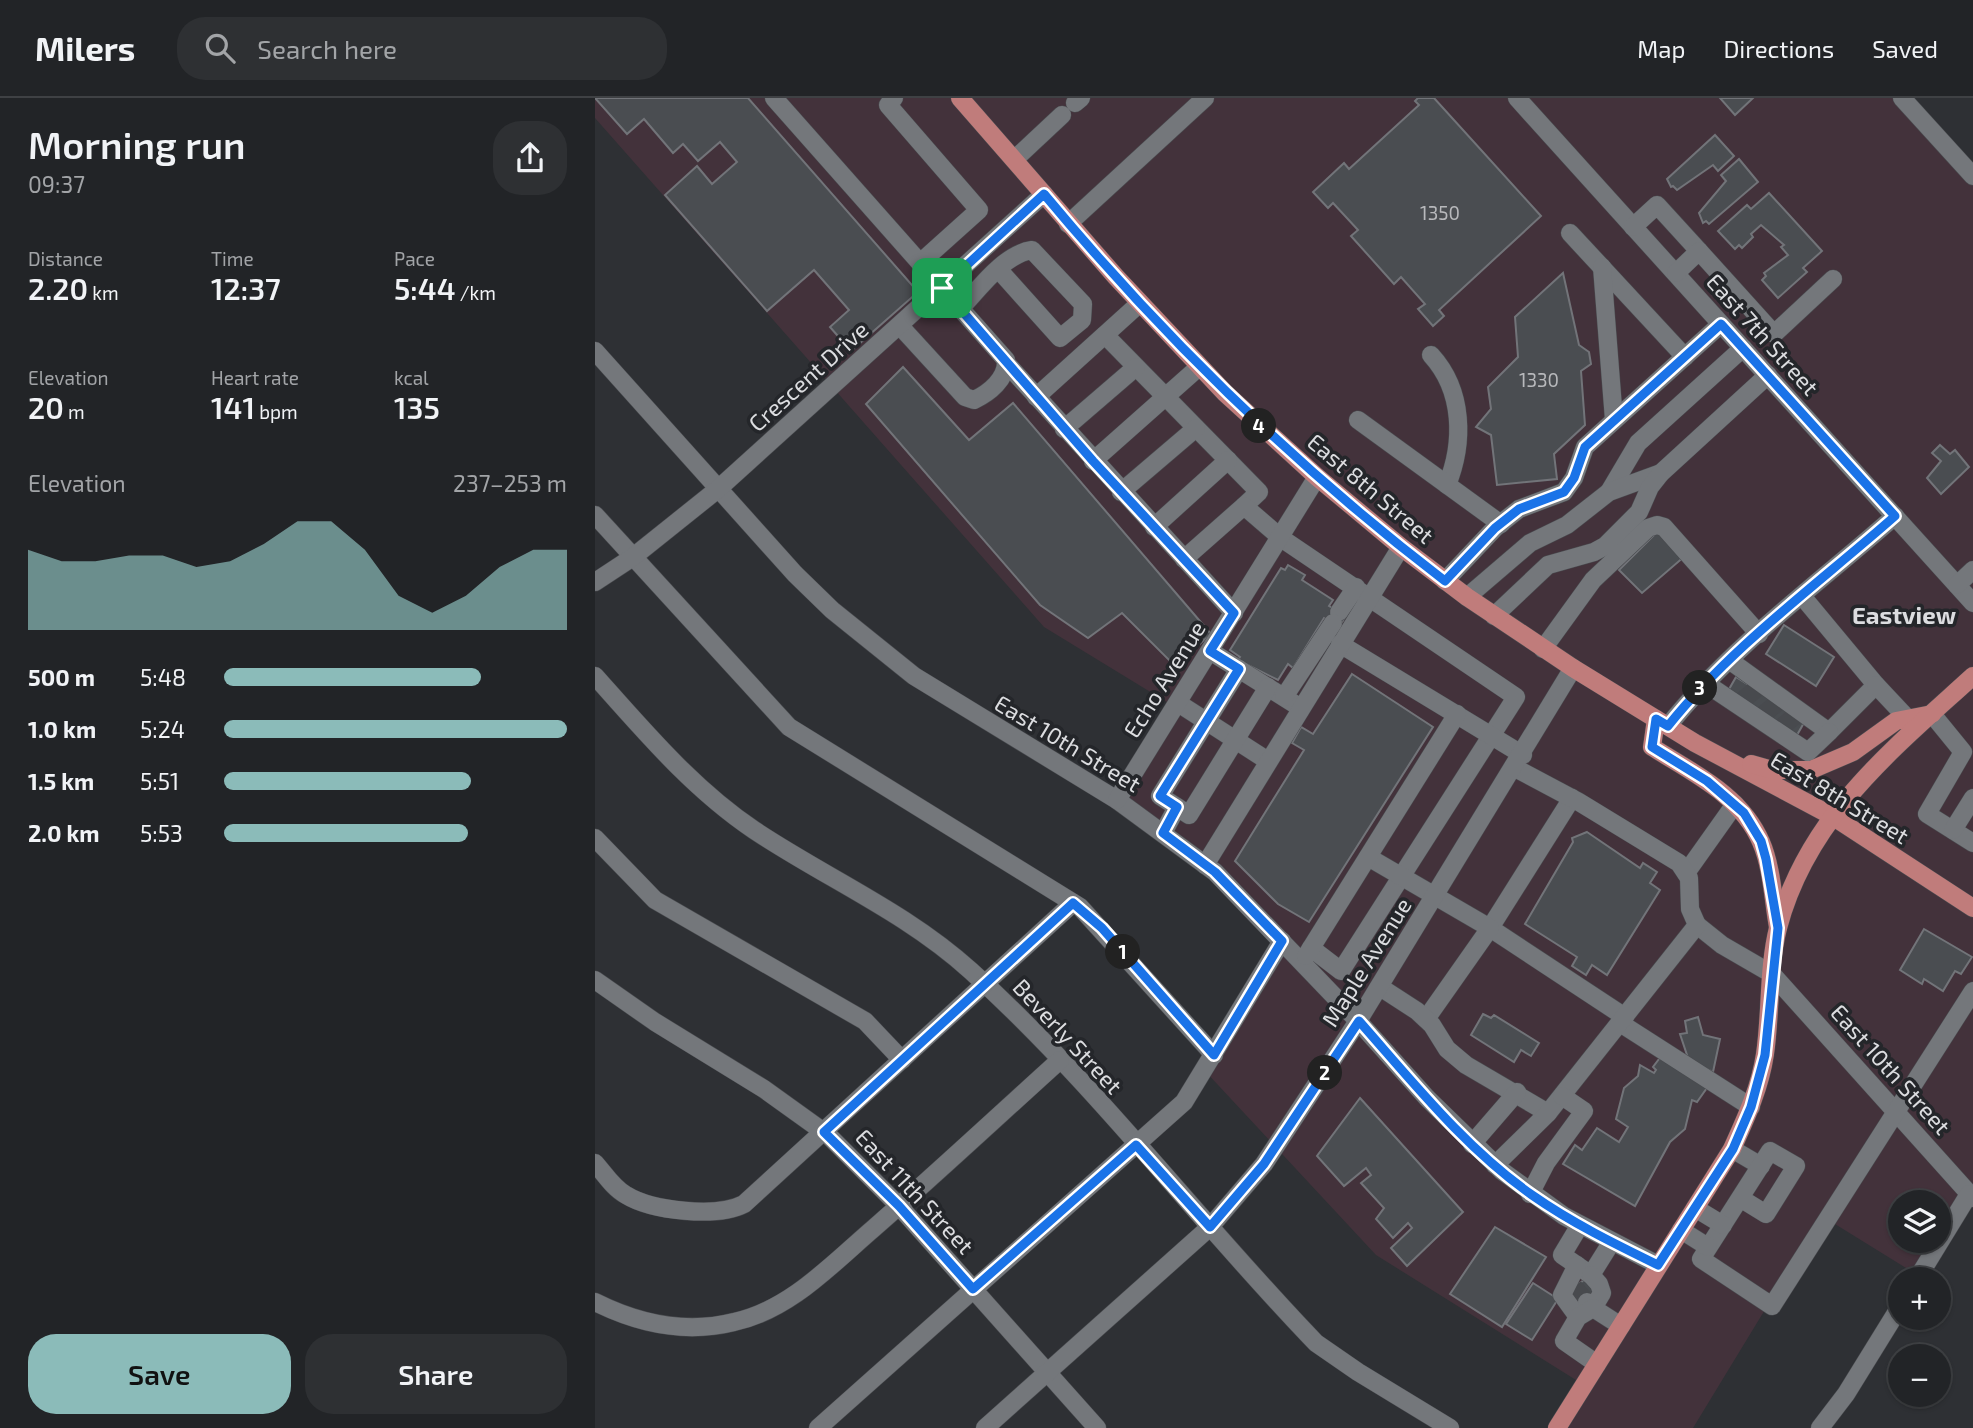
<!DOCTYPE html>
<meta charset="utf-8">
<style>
body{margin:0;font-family:"Exo 2",sans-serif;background:#2e3033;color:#f1f3f6;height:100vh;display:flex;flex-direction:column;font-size:26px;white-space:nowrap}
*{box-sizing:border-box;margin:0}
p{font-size:23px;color:#a2a4a7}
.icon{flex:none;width:38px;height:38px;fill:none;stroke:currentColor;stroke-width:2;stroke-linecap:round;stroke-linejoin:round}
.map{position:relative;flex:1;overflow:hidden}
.drawer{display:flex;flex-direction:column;background:#222427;width:595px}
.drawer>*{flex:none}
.tools{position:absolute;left:1293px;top:1092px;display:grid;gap:14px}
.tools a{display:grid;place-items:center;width:63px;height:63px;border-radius:50%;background:#222427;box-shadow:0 2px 5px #0004,0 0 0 2px #3f4144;font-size:35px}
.pin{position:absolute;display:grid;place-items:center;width:60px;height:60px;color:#fff;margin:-30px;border-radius:14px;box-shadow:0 4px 10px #0006}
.km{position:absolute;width:35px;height:35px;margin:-18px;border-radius:50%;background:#222;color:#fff;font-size:19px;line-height:35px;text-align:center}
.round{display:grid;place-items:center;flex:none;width:74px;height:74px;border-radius:28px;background:#2e3033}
.head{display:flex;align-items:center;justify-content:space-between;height:119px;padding:0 28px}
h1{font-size:38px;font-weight:600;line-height:52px}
.metrics{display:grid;grid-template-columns:repeat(3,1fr);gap:10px;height:119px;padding:7px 28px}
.metrics div{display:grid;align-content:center}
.metrics b{font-size:30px;font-weight:600}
.metrics small{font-size:19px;font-weight:400}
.metrics p{font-size:19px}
.chart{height:196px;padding:14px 28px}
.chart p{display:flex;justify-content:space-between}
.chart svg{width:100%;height:126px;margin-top:7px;fill:#8bbbb9;opacity:.7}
.action{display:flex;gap:14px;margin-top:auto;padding:14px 28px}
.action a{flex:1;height:80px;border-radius:28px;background:#8bbbb9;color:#111;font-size:28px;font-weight:600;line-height:80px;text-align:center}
.action a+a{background:#2e3033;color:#f1f3f6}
ul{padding:0 28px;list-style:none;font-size:23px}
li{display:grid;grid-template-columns:112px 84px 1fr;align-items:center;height:52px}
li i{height:18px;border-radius:9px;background:#8bbbb9}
header{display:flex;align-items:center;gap:42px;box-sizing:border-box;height:98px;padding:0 35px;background:#222427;border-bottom:2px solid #3f4144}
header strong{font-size:33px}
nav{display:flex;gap:38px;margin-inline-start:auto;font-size:24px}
.search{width:490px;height:63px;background:#2e3033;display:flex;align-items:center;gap:18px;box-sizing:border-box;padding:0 24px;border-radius:28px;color:#a2a4a7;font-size:26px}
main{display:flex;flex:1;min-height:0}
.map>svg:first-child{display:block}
.commercial{fill:#43323b;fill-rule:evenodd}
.building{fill:#4a4d51;stroke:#727479;stroke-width:2}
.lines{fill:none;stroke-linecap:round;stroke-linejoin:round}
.minor-tunnel{stroke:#484a4e;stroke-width:18;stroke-dasharray:18 9;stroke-linecap:butt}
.minor-casing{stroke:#494b4f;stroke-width:19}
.major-casing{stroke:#494b4f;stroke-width:19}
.minor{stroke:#74777b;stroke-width:18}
.major{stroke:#c07c7b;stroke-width:18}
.route-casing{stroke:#fff;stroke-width:14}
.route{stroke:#1a73e8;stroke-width:9}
.labels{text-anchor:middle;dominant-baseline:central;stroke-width:7;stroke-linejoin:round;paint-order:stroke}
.number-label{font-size:19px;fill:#b8b9bc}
.street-label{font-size:23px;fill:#dcdde0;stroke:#24262a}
.neighbourhood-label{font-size:24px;font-weight:bold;fill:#dcdde0;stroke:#24262a}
</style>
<header>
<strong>Milers</strong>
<div class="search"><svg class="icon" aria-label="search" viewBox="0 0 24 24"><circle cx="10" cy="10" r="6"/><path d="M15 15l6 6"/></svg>Search here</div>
<nav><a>Map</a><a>Directions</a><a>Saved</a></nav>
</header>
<main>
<section class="drawer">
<div class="head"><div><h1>Morning run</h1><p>09:37</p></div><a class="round"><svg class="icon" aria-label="share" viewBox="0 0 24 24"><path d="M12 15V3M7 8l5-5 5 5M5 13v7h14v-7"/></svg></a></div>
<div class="metrics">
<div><p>Distance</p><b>2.20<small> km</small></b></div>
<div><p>Time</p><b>12:37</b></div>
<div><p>Pace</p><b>5:44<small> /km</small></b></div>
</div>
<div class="metrics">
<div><p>Elevation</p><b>20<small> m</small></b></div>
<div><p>Heart rate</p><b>141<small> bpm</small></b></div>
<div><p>kcal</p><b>135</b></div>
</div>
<div class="chart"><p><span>Elevation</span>237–253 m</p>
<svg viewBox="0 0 160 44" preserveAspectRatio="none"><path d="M0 44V16L10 20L20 20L30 18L40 18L50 22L60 20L70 14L80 6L90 6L100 16L110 32L120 38L130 32L140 22L150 16L160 16V44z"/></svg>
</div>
<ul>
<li><b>500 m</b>5:48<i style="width:75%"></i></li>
<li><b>1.0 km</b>5:24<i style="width:100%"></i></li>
<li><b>1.5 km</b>5:51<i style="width:72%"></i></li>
<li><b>2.0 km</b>5:53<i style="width:71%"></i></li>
</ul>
<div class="action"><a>Save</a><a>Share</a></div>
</section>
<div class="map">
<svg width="1378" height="1330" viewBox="0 0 1378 1330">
<rect width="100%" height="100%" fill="#2e3034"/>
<path class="commercial" d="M0,0H1305L1378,80V1099L1324,1178L1227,1118L1098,1330H962L989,1287L781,1157L610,973L688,844L655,808L522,702L580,609L449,529L0,20ZM1306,1104H1344V1143H1306Z"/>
<g class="building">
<polygon points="0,0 153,0 323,194 256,253 235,229 254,212 219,172 172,213 70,97 102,68 117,86 142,64 125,44 103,63 88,46 78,55 49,21 32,36"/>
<polygon points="823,0 839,0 946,118 844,212 849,218 838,228 823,211 830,206 806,179 799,186 756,138 763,132 738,105 733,110 718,94 749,65 754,71 824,7 820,3"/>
<polygon points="1125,0 1158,0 1140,17"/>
<polygon points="1120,37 1139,58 1123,73 1118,67 1082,92 1078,88 1076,89 1072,81"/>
<polygon points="1144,61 1163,84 1114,126 1111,123 1108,125 1104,115 1131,83 1126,77"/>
<polygon points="1174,95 1227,153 1208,170 1212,174 1183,200 1167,182 1171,178 1169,175 1193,157 1186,149 1189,147 1166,127 1156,136 1158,139 1147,150 1144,147 1140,151 1123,133 1152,107 1156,111"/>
<polygon points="968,175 984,247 994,254 996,266 986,273 990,327 959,356 962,381 902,387 896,337 881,329 896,311 893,289 923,259 920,219"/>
<polygon points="308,269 374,342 418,305 616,536 580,568 527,515 493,540 445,507 271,306"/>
<polygon points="1345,347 1355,356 1360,352 1374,369 1346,396 1332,380 1346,363 1337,355"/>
<polygon points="1065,431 1090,458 1047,495 1024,472"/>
<polygon points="693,467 710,477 707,482 738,502 734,508 751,518 744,529 729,520 698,570 693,566 683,582 643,562 645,559 635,552 686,470 690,472"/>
<polygon points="1189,527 1239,559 1221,588 1171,556"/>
<polygon points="757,576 838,629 714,824 683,806 640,763 709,652 697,645 706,629 718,636"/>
<polygon points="1141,579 1210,623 1202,637 1133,593"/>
<polygon points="992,734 1045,770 1048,765 1062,774 1055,785 1065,792 1012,877 997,867 991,877 977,868 982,859 930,826 978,744 977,740"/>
<polygon points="1329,831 1377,859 1366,876 1360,873 1348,893 1329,881 1327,886 1305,872"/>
<polygon points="888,916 896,920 899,917 944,945 936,958 926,952 919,964 876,937"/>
<polygon points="1103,919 1108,937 1125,941 1118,974 1094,963 1085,936 1092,935 1090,923"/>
<polygon points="1067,957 1114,987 1102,1004 1097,1002 1090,1031 1075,1044 1040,1108 968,1066 980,1047 987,1052 1002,1030 1024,1044 1033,1029 1021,1021 1029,990 1043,978 1045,967 1059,975 1061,972 1058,969"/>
<polygon points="765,1000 868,1114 812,1168 796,1150 817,1130 813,1125 798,1140 781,1121 789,1110 766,1085 776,1077 771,1070 749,1088 722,1058"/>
<polygon points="900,1129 951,1159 907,1229 855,1196"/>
<polygon points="992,1180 1002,1194 978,1210 969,1196"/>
<polygon points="938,1185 963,1201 937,1242 911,1226"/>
</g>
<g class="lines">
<g class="minor-tunnel">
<polyline points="1148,602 1161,591"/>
<polyline points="1169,616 1182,605"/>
<polyline points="1188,628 1201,617"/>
<polyline points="979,1189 990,1202"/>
</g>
<g class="minor-casing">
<g id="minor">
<path d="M179,0L403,253L411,262C412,281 394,295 379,302L370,299L305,228"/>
<polyline points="299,0 293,7 384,112 325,165"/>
<polyline points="922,0 1378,505"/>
<polyline points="1307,0 1378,78"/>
<polyline points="480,5 486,0"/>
<polyline points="420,61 467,17"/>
<polyline points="473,126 610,0"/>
<polyline points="1038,129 1062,107 1104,153"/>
<polyline points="975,135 1090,259"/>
<polyline points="1007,169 1019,322"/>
<polyline points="1081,175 1104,153 1179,236 1238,181"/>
<path d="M365,211C384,191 409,156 437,152L488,206L487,222L465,240L404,172"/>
<polyline points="510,237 664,394 649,408"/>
<polyline points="0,253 200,476 237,512 319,578 522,702 620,774 763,923 832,1000 907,1073 969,1118 1063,1167"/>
<path d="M836,257C869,293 869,345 852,387"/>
<polyline points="411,265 639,515"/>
<polyline points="441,299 545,205"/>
<polyline points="763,322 906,426"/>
<polyline points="469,331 541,269"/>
<polyline points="498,363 604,269"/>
<polyline points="526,394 601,330"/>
<polyline points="1014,394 1043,345 1148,250"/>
<polyline points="0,417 194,629 485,809 619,957"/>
<polyline points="559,429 633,362"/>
<polyline points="589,461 649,408 686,440 921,599 746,873 716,850"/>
<polyline points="850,483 900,430 924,411 969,394 979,380 990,349 1126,226"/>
<polyline points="0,484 38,459 123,391 449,96"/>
<polyline points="1362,487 1378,472"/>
<polyline points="872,499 935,445 972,427 1014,394 1066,375"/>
<polyline points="744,514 761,489"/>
<polyline points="899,518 953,467 999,454 1010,448 1044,414 1055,389 1066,375 1173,277"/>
<polyline points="745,546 928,657"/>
<polyline points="948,551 998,482 1053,430 1062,427 1069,429 1164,536"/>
<polyline points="615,553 706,610"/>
<polyline points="1134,562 1234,634 1281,587 1207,498"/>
<path d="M0,578C49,633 98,691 159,732C231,780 311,814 376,873C500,985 604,1124 721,1245L763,1274L855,1330"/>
<polyline points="1110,585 1213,654 1234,634"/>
<polyline points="1281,587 1312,620"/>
<polyline points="689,599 738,525"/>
<polyline points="583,605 673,663"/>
<polyline points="1337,616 1368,654 1332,716 1378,745"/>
<path d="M1073,628C1137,548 1223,486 1300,418"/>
<polyline points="977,700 895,830 1030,919"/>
<polyline points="522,702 722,379"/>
<polyline points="582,709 565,698 644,571"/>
<polyline points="1358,732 1378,700"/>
<polyline points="568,735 582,709 594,717 673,589"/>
<polyline points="0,740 60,802 270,923 307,962"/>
<polyline points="773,759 895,830 831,921"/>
<polyline points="610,767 806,449"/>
<polyline points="1091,775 1140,706"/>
<polyline points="1102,827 1127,847 1177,876 1378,1100"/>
<polyline points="711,858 862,616"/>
<polyline points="0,882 60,924 169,991 233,1037 304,1108 502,1330"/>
<polyline points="785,889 822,913 837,927 852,951 871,967 953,1015"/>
<polyline points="1025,925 1156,1009"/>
<polyline points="877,1046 922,994"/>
<polyline points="1137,1051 1166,1068"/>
<path d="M0,1065C9,1075 18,1090 31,1097C57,1113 122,1120 149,1106L478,805"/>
<polyline points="900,1067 953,1015 1102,827 1095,811 1094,780 1084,765 984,704 920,670"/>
<polyline points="935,1096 951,1065 989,1013 967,998"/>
<polyline points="1145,1100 1171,1116 1201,1068 1175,1053 1106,1161 1177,1208 1378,893"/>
<polyline points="1100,1110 1128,1127"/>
<polyline points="985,1127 967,1157 996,1177 1016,1145"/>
<polyline points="1086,1132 1113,1149"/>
<polyline points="982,1167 967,1197 983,1219"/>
<polyline points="1322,1181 1374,1096"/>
<path d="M0,1204C44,1226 91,1236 139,1224C195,1212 237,1166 279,1130C342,1075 403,1018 465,962"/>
<polyline points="992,1204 998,1210 1007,1195 1004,1186 996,1177"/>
<polyline points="1002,1266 969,1243 983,1219 998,1210 1026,1228"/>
<polyline points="223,1330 589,1004 687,843"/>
<polyline points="390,1330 615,1129 669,1066 763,923 978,570"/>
<polyline points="1225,1330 1251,1296 1306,1207"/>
</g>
</g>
<g class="major-casing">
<g id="major">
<polyline points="365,0 521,179 630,295 722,379 806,449 872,499 978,570 1100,645 1237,718 1378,810"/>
<path d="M1061,621L1057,649C1098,675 1146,697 1166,744C1177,769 1178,802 1183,829"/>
<polyline points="1156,666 1177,672 1216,672 1258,654 1301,623 1337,616"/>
<path d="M962,1330L1137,1051C1151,1020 1165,990 1170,956C1176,915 1173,870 1183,830C1212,719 1298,651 1378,578"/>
</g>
</g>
<use href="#minor" class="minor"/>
<use href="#major" class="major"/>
</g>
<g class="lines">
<g class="route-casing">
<path id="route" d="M449,96C569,240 701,369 850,483L900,430L924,411L969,394L979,380L990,349L1126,226L1300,418C1223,486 1137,548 1073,628L1061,621L1057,649L1112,683L1149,715L1166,743L1171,761L1183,830L1170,957L1156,1009L1138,1051L1063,1167C1020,1146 977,1125 937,1097C870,1050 817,983 764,923L669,1066L615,1129L541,1047L378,1191L304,1108L229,1034L478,805L507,830L619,957L687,843L620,774L568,735L582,709L565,698L644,571L615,553L639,515L498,363L347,190Z"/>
</g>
<use href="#route" class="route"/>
</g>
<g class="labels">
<g class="number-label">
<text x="845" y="114">1350</text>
<text x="944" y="281">1330</text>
</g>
<g class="street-label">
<text transform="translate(1168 236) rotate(48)">East 7th Street</text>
<text transform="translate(213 278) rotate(-42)">Crescent Drive</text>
<text transform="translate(776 390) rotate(40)">East 8th Street</text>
<text transform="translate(569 581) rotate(-58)">Echo Avenue</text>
<text transform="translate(473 645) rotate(31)">East 10th Street</text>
<text transform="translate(1245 699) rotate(31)">East 8th Street</text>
<text transform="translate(771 864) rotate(-58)">Maple Avenue</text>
<text transform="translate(473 938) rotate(47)">Beverly Street</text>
<text transform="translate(1296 971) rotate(48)">East 10th Street</text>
<text transform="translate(320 1093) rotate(47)">East 11th Street</text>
</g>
<g class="neighbourhood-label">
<text x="1309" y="516">Eastview</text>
</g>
</g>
</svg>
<div class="tools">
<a><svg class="icon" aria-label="layers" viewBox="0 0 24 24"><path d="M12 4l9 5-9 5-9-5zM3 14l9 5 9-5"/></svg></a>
<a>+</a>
<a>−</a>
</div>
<div class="pin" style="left:347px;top:190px;background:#1e9e55"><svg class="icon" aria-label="arrive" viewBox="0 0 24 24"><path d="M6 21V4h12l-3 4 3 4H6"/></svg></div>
<b class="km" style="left:528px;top:854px">1</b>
<b class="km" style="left:730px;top:975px">2</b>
<b class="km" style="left:1105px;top:590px">3</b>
<b class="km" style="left:664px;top:328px">4</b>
</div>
</main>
